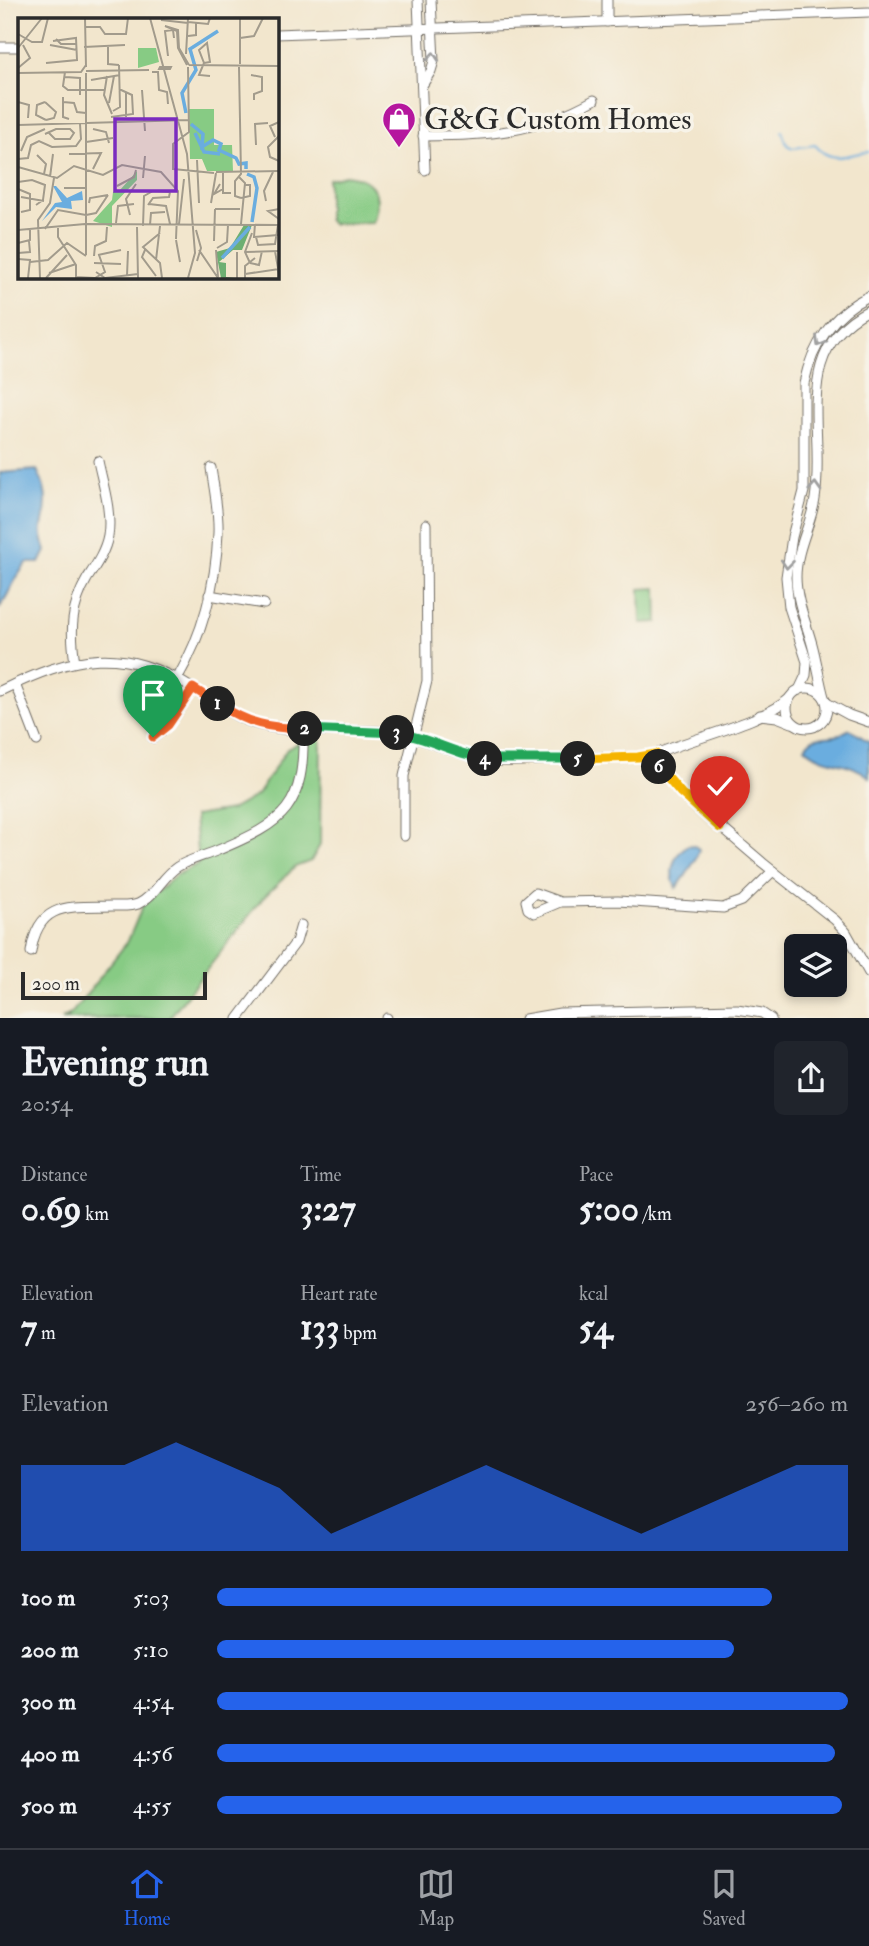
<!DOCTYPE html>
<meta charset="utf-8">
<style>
body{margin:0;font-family:"IM FELL Double Pica",serif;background:#20242c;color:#f1f3f6;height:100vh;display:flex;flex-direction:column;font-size:26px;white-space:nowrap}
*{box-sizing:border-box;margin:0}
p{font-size:23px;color:#9ea1a6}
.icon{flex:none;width:38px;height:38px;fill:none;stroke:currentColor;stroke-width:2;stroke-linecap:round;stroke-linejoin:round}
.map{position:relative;height:1018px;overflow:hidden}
.panel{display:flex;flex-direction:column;background:#171b24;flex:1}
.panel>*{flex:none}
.buttons{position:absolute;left:784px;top:934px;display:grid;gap:14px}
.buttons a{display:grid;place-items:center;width:63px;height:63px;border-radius:10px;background:#171b24;box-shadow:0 4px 10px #0003;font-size:35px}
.scale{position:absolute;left:21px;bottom:18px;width:186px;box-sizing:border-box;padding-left:7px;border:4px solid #2b2b2b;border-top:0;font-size:19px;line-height:24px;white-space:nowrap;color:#2b2b2b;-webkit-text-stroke:5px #f7f3e8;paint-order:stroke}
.pin{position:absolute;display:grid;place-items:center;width:60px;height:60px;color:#fff;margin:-72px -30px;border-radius:50% 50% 50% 0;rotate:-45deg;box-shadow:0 0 7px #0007}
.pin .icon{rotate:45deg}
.km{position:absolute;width:35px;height:35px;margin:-18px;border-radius:50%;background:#222;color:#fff;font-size:19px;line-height:35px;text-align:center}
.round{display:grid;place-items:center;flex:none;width:74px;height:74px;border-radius:10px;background:#20242c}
.head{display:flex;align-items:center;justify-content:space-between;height:119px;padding:0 21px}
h1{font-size:38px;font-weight:700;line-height:52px}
.stats{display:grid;grid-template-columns:repeat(3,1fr);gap:10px;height:119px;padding:7px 21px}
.stats div{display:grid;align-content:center}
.stats b{font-size:35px;font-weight:700}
.stats small{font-size:19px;font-weight:400}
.stats p{font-size:19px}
.chart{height:196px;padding:14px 21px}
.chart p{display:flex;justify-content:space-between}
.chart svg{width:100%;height:126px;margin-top:7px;fill:#2563eb;opacity:.7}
ul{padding:0 21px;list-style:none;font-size:23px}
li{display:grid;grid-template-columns:112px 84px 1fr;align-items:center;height:52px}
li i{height:18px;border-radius:9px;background:#2563eb}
.menu{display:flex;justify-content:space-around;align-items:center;height:98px;border-top:2px solid #363941;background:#171b24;font-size:19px;color:#9ea1a6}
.menu a{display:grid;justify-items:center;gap:4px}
.menu .selected{color:#2563eb}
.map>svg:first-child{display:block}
.green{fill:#87cb84;stroke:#597b58;stroke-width:2}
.water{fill:#6aaddf;stroke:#4a6c85;stroke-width:2}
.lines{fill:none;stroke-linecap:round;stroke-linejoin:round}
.stream{stroke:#6aaddf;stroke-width:2}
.minor-casing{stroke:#716c64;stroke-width:11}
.minor{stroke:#fff;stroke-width:9}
.oneway{stroke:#a0a0a0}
.split-1-casing{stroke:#fff;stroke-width:14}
.split-2-casing{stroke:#fff;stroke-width:14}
.split-3-casing{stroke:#fff;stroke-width:14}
.split-4-casing{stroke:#fff;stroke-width:14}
.split-5-casing{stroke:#fff;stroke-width:14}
.split-6-casing{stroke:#fff;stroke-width:14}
.split-7-casing{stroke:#fff;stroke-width:14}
.split-1{stroke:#f0652b;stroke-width:9}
.split-2{stroke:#f0652b;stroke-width:9}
.split-3{stroke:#22a559;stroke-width:9}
.split-4{stroke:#22a559;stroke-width:9}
.split-5{stroke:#22a559;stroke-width:9}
.split-6{stroke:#f5b400;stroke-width:9}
.split-7{stroke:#f5b400;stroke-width:9}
.labels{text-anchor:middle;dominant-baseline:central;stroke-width:7;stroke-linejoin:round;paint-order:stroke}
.poi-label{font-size:30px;fill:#2b2b2b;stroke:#f7f3e8;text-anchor:start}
.inset-river{fill:none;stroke:#6aaddf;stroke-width:3.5}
.inset-road{fill:none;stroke:#a29b8c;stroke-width:2}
.view{fill:#7b2cbf;fill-opacity:0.15;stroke:#7b2cbf;stroke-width:3.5}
.inset-edge{fill:none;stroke:#2b2b2b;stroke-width:3.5}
</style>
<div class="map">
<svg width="869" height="1019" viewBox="0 0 869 1019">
<rect width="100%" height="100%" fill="#f7f3e8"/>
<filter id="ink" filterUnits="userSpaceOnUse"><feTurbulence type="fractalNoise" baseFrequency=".0143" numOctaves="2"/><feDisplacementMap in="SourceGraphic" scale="14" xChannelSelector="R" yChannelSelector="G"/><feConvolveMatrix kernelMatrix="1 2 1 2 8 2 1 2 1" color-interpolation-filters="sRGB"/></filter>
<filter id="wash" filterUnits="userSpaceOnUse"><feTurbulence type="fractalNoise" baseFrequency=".00686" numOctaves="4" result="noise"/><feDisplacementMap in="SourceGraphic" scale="28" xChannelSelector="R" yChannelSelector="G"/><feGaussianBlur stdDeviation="1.57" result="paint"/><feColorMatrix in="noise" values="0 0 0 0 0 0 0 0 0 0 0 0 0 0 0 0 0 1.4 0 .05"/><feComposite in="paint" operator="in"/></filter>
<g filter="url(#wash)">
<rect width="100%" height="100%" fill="#f2e6cd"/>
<g class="green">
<path d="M345,175C374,178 383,194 373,222L332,224L328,221V179Z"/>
<polygon points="657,588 658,622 641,623 640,589"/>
<polygon points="309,732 321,734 320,845 311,861 295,867 263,898 169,1018 61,1019 71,1014 128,941 143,905 176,875 198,864 194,816 231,810 257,795 287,749 307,739"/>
</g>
<g class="water">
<path d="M37,470C42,480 46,490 46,502C46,525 36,523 46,551L40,563H27C15,576 10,593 0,607V473Z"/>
<path d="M850,729L869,742V777C849,759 823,766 805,747C815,732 824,740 838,735C842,734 846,731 850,729Z"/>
<path d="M693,845L699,849C698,858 682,882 676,888C668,872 673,857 686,846Z"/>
</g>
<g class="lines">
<path class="stream" d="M782,131L787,145L793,148L815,145C833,166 847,153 869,152"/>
</g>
</g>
<g filter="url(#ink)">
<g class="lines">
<g class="minor-casing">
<g id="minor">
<polyline points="418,0 425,170"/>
<polyline points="607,0 607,22"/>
<polyline points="276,34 869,12"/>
<polyline points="0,47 19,47"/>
<polyline points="423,84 431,71 434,61 431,0"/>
<path d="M423,136C488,136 536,133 594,100"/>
<polyline points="209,595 264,604"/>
<path d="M75,662C70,631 71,606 87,579C96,565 105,552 108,536C112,512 103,485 98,461"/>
<path d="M177,679C203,634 216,584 218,533C219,511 214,489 211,468"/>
<polyline points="15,684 37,741"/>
<circle cx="807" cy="708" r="20"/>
<path d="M799,690L806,675L807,662L789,607L786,577L792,537L804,491V383C812,345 833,313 869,296"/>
<path d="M0,691C74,655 122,643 195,690C219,705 241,723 270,727C308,734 348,728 387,732C426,736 452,755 489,760C509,763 532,760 553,759C581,758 609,758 638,757L656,754L660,769L681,793L763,863L835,920L846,932L869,973"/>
<path d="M824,697C819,679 817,662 812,644C806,622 796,600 796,577C796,549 811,525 815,499C826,430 790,350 869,310"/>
<polyline points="827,703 849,715 869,722"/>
<polyline points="760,715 777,717 792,723"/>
<polyline points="153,738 168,725 193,688"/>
<path d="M656,754C693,738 763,722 790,698"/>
<polyline points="404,836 404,776 427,681 426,524"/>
<polyline points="560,902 535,893 526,901 528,909 534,913 560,902 618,901 723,908 742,901 773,871"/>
<path d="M31,952C38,901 70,907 112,906C120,906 130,907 138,904C155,896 162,877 177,867C188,860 204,856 216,851C286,822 305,807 303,729"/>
<polyline points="387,1018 387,1019"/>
<polyline points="238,1019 296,942 301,925"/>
<polyline points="525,1019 560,1013 737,1009 762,1013 771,1019"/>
</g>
</g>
<use href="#minor" class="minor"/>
</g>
<defs><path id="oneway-chevron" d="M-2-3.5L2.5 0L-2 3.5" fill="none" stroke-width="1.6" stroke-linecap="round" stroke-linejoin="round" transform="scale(1.75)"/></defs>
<g class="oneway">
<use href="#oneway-chevron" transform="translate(433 57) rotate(-86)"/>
<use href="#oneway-chevron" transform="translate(820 342) rotate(120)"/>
<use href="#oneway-chevron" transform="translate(815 487) rotate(-87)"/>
<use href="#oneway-chevron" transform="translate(787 564) rotate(96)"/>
</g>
</g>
<g class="lines" filter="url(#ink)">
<g class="split-1-casing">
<polyline id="split-1" points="153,737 168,725 193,688 218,704"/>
</g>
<g class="split-2-casing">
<path id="split-2" d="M218,704C249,724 268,728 305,729"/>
</g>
<g class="split-3-casing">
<polyline id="split-3" points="305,729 397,733"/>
</g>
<g class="split-4-casing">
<path id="split-4" d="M397,733C428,737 455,754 485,759"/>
</g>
<g class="split-5-casing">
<polyline id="split-5" points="485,759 578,759"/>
</g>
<g class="split-6-casing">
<polyline id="split-6" points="578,759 638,757 656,754 659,767"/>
</g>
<g class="split-7-casing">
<polyline id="split-7" points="659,767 681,793 720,828"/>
</g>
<use href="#split-1" class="split-1"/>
<use href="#split-2" class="split-2"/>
<use href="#split-3" class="split-3"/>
<use href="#split-4" class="split-4"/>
<use href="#split-5" class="split-5"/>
<use href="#split-6" class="split-6"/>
<use href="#split-7" class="split-7"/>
</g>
<defs>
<g id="shop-pin" transform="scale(1.75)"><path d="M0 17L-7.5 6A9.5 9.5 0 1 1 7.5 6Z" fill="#b5179e" stroke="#f7f3e8"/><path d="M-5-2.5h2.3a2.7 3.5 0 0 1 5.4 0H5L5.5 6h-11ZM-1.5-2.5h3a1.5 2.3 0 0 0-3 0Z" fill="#fff"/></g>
</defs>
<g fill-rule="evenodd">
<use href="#shop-pin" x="399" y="119"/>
</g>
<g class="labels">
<g class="poi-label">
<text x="424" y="119">G&amp;G Custom Homes</text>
</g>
</g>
<g transform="translate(18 18)">
<rect width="261" height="261" fill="#f2e6cd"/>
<path d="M120,30H138L141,44L120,50ZM171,91H196V127H214L215,153H189L184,141H172ZM119,153V162L94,188V209L75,203L94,182L95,174L102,172Z" fill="#87cb84"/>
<path d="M226,207H234L224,232H215L201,244L208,245V259L216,260H203L198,234L212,230Z" fill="#6daf72"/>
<path d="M35,168H38L49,180L64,173L65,182L53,183L54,191L38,189L24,203L37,185L44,184Z" fill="#6aaddf"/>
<path class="inset-river" d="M168,95L164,75L178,52L172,31L200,13M173,106L185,116L184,129L195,122L203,126L201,132L218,140L221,146L228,145V151M177,115L186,134L202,136M229,156L236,159L239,170L234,204M204,240L232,209"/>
<path class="inset-road" d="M67,0L68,49M132,0L169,136L177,235L170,260M143,2L170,5M170,4L190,6L192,0M67,9H82L87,16H108L110,0M0,16L14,24H24L30,0M170,18L178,17V4M222,20L236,18L245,0M38,21L43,26H59M32,27L59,32M66,29L107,27M90,29V46L101,47M0,30L24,0M168,36L170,0M150,38L147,13L155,12L156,20M28,45L59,42L58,20L35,23M186,45L192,44L189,25L181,32L186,45L181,57L192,58M222,46V0M169,47L160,30L159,13L147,8L160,12L161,30L171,47M171,47L261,48M153,49L152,51H141L142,49ZM221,49L223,156L217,163V178L223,180M0,50L12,40L5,27M68,53L131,52M47,54L45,68L50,72H87M134,54H140L141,72L149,74L150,86M0,55L63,54L68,47M233,57L244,59V73L236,76V82M89,58L86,77L94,96M47,59L62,60V77M73,62L102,57M124,72L127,113M108,74V99M45,79V99L51,101M0,84L11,87L10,100M27,84L38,94L36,100L28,102M27,84L19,87L18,97L28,102M45,84L56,85L59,94L68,95M91,85L96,58M95,93L102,89L101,47M93,99L115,96L114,77L101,71M0,107L171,102M75,111L88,114L91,125M27,116L38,111H52L56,115L52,121H37L31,115M261,118L250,129L252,139L261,143M257,119L252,108L261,104M68,124L95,120M238,127L237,106L250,105M3,133L9,119L27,111M51,136L83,135L75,151M19,137L28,146L26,156M0,141L10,140L13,127L21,123L34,129L58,128L63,121L62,106M179,142L181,185M0,149L39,160L56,148L85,157L104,147L143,154L160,173L158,221M155,151L196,155M155,152V126L171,114L170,49M198,154L261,153M205,154V175H213M32,159L35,136M221,159L227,165L223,206M125,160L127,138M0,164L14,162L27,167L25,182L18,187M202,166L196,176L205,171M99,168L116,159L118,152M46,170H68M0,171L12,176V192L3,194M3,179L26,183M223,180L232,178V167H227M248,183L246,173L255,154M71,185L72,180L90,177M193,185L198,155M131,186L148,188L152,206M130,187L135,180L151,179L152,174M197,191H222M261,191L250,193L261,201M68,197L78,195L90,177M112,197L108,181L118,166M98,205L100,188L116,186M161,206L166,161M237,206L236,219L260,217M132,207L133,195L147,194M125,208L126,178L135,173L152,174M119,209L120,260M40,210V219L58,247V260M27,211L40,192L68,197M0,212L67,206L261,207M178,212L183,230L179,243M142,215L125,229L142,245L144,260M238,219L240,227L257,226L260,207M158,222L162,244M196,223L197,191M0,225L12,222V211M199,230L209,224L210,207M127,232L124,239L138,258M181,232L200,260M198,232L200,259M257,233L261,256M219,234V260M227,234L261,233M0,235L12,234L11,223M68,237V55M80,237L103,232M76,238L77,228L88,223L89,209M0,241L12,242L10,260M138,242L142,208M12,244L30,242L49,225L68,238M76,245L103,246M232,245L227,234L234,215M232,245L241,247L244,233M78,254L87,260L120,256M31,255L58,246M227,256L261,251M109,258L110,233M58,259L77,260L87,254L81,237M22,260L20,202L32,185L36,160M28,260L49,237M227,260V248L237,240"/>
<path class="view" d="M97,101H158V173H97Z"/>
<rect width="261" height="261" class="inset-edge"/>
</g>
</svg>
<div class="buttons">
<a><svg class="icon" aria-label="layers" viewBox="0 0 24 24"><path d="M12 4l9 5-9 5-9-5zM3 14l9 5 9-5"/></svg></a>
</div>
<div class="scale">200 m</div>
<div class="pin" style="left:153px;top:737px;background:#1e9e55"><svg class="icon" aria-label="arrive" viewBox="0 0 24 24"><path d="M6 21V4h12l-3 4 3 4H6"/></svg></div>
<div class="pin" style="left:720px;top:828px;background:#d93025"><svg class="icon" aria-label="check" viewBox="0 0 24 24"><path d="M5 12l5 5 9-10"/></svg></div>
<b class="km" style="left:218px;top:704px">1</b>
<b class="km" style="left:305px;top:729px">2</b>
<b class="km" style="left:397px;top:733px">3</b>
<b class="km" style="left:485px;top:759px">4</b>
<b class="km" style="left:578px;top:759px">5</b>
<b class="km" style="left:659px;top:767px">6</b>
</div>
<section class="panel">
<div class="head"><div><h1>Evening run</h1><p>20:54</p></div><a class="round"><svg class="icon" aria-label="share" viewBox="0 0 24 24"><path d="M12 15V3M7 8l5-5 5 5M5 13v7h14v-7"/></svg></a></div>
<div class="stats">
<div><p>Distance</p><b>0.69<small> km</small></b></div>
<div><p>Time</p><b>3:27</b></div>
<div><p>Pace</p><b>5:00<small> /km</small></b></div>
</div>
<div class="stats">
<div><p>Elevation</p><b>7<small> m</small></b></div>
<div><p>Heart rate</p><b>133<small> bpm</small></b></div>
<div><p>kcal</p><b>54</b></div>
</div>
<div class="chart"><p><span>Elevation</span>256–260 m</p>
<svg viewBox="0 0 160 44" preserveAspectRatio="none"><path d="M0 44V14L10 14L20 14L30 6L40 14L50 22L60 38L70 30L80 22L90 14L100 22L110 30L120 38L130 30L140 22L150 14L160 14V44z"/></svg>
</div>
<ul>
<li><b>100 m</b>5:03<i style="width:88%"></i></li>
<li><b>200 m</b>5:10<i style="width:82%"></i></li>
<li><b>300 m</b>4:54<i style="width:100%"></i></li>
<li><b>400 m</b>4:56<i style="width:98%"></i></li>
<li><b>500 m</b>4:55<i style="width:99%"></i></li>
</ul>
</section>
<nav class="menu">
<a class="selected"><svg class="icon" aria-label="home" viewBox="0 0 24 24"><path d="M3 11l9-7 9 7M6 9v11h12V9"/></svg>Home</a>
<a><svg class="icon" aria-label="map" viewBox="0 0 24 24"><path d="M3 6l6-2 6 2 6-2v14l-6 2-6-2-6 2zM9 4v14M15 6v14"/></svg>Map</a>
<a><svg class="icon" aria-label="saved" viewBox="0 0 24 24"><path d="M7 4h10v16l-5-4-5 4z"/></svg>Saved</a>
</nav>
